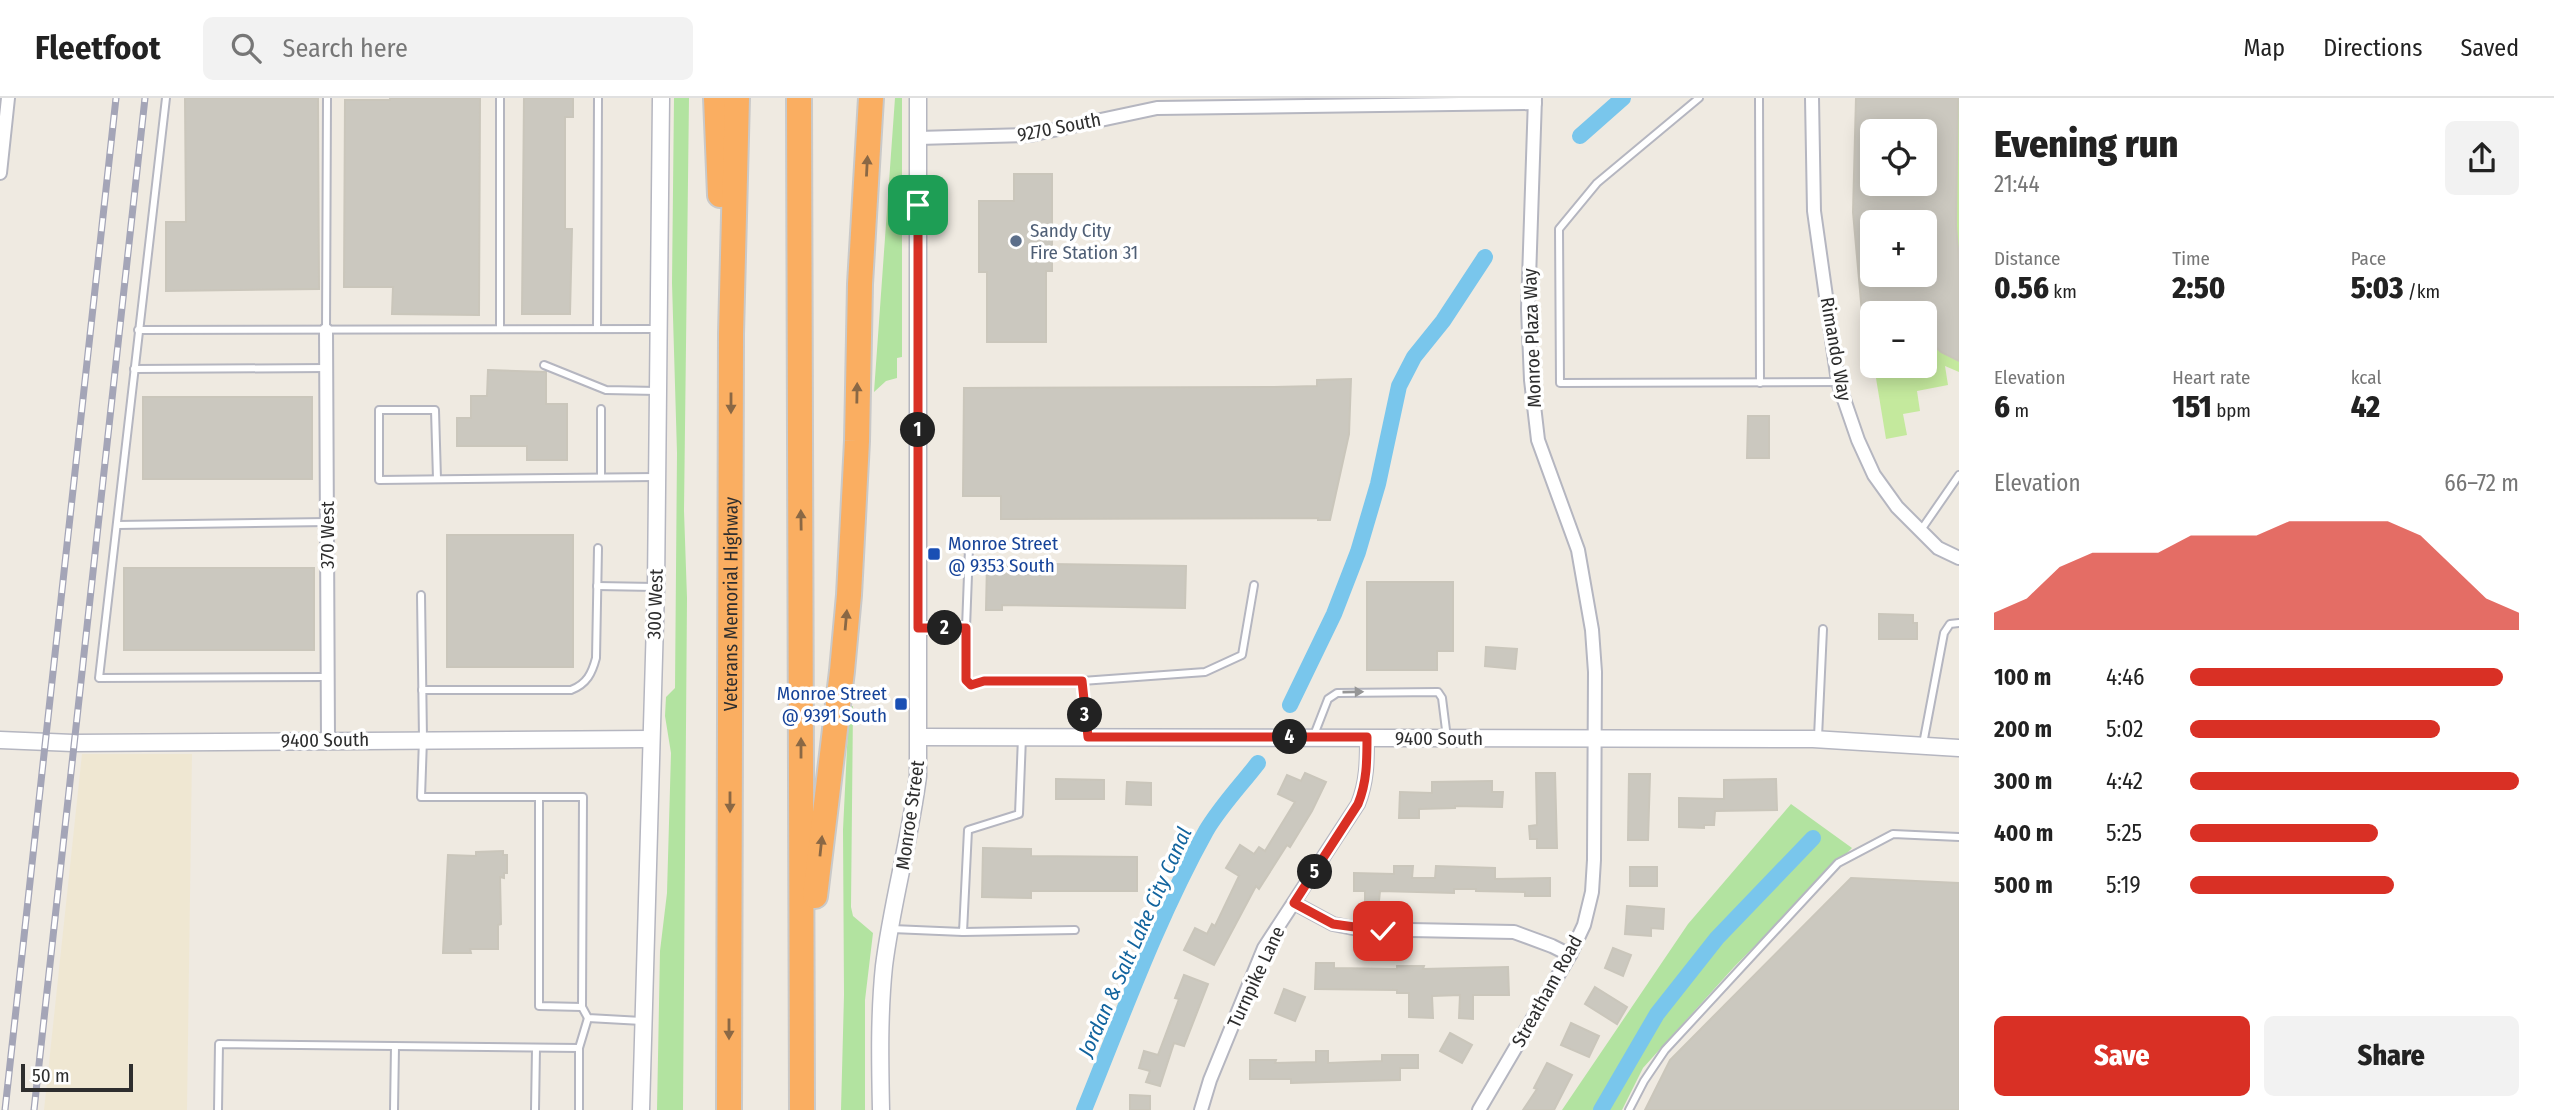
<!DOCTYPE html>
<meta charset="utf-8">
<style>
body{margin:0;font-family:"Fira Sans Condensed",sans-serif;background:#f2f2f2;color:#222;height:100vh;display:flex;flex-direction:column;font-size:26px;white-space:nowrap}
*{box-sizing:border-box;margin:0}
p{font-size:23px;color:#767676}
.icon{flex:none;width:38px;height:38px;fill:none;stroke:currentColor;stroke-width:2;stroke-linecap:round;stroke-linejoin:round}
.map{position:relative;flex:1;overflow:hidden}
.side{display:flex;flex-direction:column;background:#fff;width:595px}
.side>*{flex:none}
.fabs{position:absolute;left:1860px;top:21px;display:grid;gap:14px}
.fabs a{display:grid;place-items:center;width:77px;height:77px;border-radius:10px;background:#fff;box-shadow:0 4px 18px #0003;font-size:35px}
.scale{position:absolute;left:21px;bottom:18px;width:112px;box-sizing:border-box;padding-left:7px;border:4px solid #2e2e2e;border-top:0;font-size:19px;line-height:24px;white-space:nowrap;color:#2e2e2e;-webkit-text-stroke:5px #fff;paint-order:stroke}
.pin{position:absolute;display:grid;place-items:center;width:60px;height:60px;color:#fff;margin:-30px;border-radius:14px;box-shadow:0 4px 10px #0006}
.km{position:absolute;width:35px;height:35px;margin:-18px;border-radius:50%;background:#222;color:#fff;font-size:19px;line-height:35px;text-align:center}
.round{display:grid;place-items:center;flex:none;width:74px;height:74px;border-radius:10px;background:#f2f2f2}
.summary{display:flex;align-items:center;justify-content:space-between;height:119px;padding:0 35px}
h1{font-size:38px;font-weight:800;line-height:52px}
.figures{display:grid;grid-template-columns:repeat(3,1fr);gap:10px;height:119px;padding:7px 35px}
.figures div{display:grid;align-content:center}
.figures b{font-size:30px;font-weight:800}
.figures small{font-size:19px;font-weight:400}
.figures p{font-size:19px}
.chart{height:196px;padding:14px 35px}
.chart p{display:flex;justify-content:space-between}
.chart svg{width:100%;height:126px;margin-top:7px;fill:#d93025;opacity:.7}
.primary-button{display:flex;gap:14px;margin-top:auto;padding:14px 35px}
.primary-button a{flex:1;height:80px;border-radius:10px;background:#d93025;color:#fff;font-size:28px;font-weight:800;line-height:80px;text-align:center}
.primary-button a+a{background:#f2f2f2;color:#222}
ul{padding:0 35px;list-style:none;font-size:23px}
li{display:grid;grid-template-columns:112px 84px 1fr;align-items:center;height:52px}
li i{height:18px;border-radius:9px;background:#d93025}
header{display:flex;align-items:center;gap:42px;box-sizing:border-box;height:98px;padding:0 35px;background:#fff;border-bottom:2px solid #e0e0e0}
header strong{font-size:33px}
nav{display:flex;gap:38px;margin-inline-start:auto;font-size:24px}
.search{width:490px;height:63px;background:#f2f2f2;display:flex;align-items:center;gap:18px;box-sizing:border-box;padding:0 24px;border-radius:10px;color:#767676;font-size:26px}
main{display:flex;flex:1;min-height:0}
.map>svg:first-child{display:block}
.education{fill:#efe7d2}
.green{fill:#b2e3a0}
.pitch{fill:#c4e99d;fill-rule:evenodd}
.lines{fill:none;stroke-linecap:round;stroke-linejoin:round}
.canal{stroke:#79c6ec;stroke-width:16}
.building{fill:#cbc8bf;stroke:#cac6bb;stroke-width:2;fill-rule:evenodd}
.service-casing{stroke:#b5b6c0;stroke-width:10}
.minor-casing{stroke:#b5b6c0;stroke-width:16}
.tertiary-casing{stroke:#b5b6c0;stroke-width:19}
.motorway-casing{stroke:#c9c9c9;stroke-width:28}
.service{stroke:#fff;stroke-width:6}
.minor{stroke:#fff;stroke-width:12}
.tertiary{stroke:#fff;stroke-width:16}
.motorway{stroke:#faae61;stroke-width:24}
.rail-casing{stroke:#a4a5b7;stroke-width:7}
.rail{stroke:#fff;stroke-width:4.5;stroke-dasharray:13;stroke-linecap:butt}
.oneway{fill:#8a6845}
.oneway2{fill:#969696}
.route-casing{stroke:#fff;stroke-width:14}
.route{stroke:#d93025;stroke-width:9}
.service-dot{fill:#5c6f8a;stroke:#fff;stroke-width:2.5}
.transit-dot{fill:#1a4fb4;stroke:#fff;stroke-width:2.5}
.labels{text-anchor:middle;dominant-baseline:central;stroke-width:7;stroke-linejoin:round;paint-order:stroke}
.street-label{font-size:19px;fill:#2e2e2e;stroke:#fff}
.service-label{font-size:19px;fill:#4e5e75;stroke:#fff;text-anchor:start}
.transit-label{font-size:19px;fill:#164399;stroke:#fff;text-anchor:start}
.water-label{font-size:21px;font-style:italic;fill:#12649e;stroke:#fff}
</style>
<header>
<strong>Fleetfoot</strong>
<div class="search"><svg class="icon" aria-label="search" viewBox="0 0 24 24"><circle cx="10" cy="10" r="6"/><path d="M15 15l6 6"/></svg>Search here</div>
<nav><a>Map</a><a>Directions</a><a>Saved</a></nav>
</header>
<main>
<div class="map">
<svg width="1959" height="1012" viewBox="0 0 1959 1012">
<rect width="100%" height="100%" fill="#efeae1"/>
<polygon class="education" points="82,656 192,656 187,1012 44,1012"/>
<g class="green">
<polygon points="674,0 689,0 684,413 687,500 683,1012 657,1012 660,853 667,795 671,655 665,618 666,599 675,590 677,355 672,185"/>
<polygon points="895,0 902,0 902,259 897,260 897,280 886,283 874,294"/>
<polygon points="853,608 851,809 853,818 873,835 865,902 865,1012 841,1012 844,897 843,732 849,609"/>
<polygon points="1791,706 1852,750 1734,869 1643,970 1622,1012 1562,1012 1688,826"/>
</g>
<path class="pitch" d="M1856,0H1959V274L1945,268L1948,287L1917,293L1920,313L1903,316L1907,337L1886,341L1874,268H1925V215H1872V262L1868,237L1871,236L1870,228H1863L1853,114ZM1872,33H1925V86H1872ZM1872,124H1925V177H1872Z"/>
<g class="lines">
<g class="canal">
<polyline points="1580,38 1623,0"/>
<polyline points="1290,607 1334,516 1358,454 1378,386 1399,288 1414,259 1443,223 1485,159"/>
<path d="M1084,1012C1122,919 1157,821 1206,733C1220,709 1241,687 1258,665"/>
<polyline points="1601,1012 1657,916 1717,840 1813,740"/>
</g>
</g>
<g class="building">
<polygon points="185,0 318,0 319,191 166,193 166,124 186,124"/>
<polygon points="390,0 480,0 479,217 392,216 393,189 344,189 345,2 390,2"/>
<polygon points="524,0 573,0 573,19 565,19 565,131 572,131 570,216 522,216"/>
<path d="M1856,0H1958L1956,128L1959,162V263L1941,254L1925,239V215H1862L1853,114ZM1872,33H1925V86H1872ZM1872,124H1925V177H1872Z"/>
<polygon points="1014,76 1052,76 1052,173 1046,173 1046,244 987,244 987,174 979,174 979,103 1014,103"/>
<polygon points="488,272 546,274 546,306 567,306 567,362 527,362 527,348 457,348 457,320 471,320 471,298 487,298"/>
<polygon points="1351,281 1349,336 1330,422 1318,422 1318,420 1001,421 1001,398 963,398 964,290 1274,289 1317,288 1317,282"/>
<rect x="143" y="299" width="169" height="82"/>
<polygon points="1748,318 1769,318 1769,360 1747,360"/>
<rect x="447" y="437" width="126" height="132"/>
<polygon points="987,465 1186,468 1185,510 1002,507 1002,512 986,512"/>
<rect x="124" y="470" width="190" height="82"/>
<polygon points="1367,484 1453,484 1453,553 1437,553 1437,572 1367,572"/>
<polygon points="1879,516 1913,517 1913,525 1917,525 1917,541 1879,541"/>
<polygon points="1486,549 1517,551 1515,571 1485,568"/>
<polygon points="1305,675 1326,684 1312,713 1290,749 1287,747 1259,791 1256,788 1214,867 1184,852 1195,830 1207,836 1212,826 1215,828 1239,778 1226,770 1240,747 1254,756 1259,749 1265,753 1295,704 1278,696 1287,677 1301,683"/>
<polygon points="1536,675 1555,675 1557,750 1537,750 1537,741 1530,741 1529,728 1537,727"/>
<polygon points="1629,676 1650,676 1648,742 1628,742"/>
<polygon points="1056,681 1104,682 1104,701 1056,701"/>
<polygon points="1776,681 1777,712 1715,713 1714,727 1704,727 1704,730 1679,729 1679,700 1724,701 1724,682"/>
<polygon points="1492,683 1492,694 1503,694 1502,709 1455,708 1455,710 1419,711 1419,720 1399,720 1400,694 1432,695 1432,684"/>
<polygon points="1127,684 1151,685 1151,707 1126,706"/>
<polygon points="983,750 1031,751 1031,758 1137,759 1137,793 1031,793 1031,800 982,799"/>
<polygon points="503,753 503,757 507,757 507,775 504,775 504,780 500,779 501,826 498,827 498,851 470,851 471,855 443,855 448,757 476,758 476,754"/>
<polygon points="1394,768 1413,768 1412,780 1435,780 1436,768 1495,770 1495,781 1550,780 1550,798 1525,798 1525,794 1476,793 1476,791 1454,791 1454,795 1380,793 1379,803 1365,803 1365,793 1354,793 1354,775 1394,776"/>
<rect x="1630" y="769" width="27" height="19"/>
<polygon points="1851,780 1959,785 1959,1012 1645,1012 1670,962"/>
<polygon points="1627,808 1664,811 1663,831 1651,830 1651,838 1625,836"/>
<polygon points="1613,850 1631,857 1623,878 1605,870"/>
<polygon points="1316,865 1334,865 1334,870 1397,871 1397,868 1424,868 1423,871 1508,869 1509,897 1473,897 1473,921 1459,920 1460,897 1432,898 1433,920 1409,919 1409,895 1397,895 1397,892 1315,891"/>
<polygon points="1184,877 1208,886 1184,948 1174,945 1160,988 1146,984 1150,973 1139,970 1144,953 1158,957 1179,901 1175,900"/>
<polygon points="1595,889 1627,909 1617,926 1585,906"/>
<polygon points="1284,891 1305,899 1295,923 1275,915"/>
<polygon points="1571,925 1599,938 1589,959 1561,947"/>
<polygon points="1450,935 1472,947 1462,965 1440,953"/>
<polygon points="1316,953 1328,953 1328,965 1382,963 1382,957 1418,957 1418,970 1400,970 1400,982 1291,985 1291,981 1250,981 1250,962 1276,962 1275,965 1316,964"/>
<polygon points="1547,965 1572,977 1554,1012 1523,1012 1537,991 1534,990"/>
<polygon points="1130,997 1150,998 1150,1012 1130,1012"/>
</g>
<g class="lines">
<g class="service-casing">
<g id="service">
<polyline points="166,0 99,580 327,579"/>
<polyline points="1699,0 1597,85 1559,131 1560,285 1838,284"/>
<polyline points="1759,0 1760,285"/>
<polyline points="500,231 500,0"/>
<polyline points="597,231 598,0"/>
<polyline points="138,232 657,231"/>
<polyline points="326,232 327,0"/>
<polyline points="544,267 606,292 657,293"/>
<polyline points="134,271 327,270"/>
<polyline points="601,311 601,379"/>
<polyline points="437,381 435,312 379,312 379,382 656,379"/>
<polyline points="117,427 327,424"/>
<polyline points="1921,432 1959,377"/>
<polyline points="597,488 655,489"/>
<polyline points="421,497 423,641 421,699 583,699 582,909 539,908 539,699"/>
<polyline points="920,530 966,530 969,450"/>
<polyline points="966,530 966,582 971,587 984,584 1082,583 1088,638"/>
<polyline points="1082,583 1205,574 1242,557 1254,487"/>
<path d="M422,592H571C587,586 592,575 596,560L598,450"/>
<polyline points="1314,637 1328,601 1337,595 1438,594 1442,600 1447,640"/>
<polyline points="1818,639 1823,531"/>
<polyline points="1923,646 1944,535 1950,526 1959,525"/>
<polyline points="892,831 963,834 968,732 1019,716 1022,639"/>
<polyline points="963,834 1075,832"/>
<polyline points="582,909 588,920 642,923"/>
<polyline points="218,1012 219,946 579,950 588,920"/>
<polyline points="394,1012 395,948"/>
<polyline points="535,1012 536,950"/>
<polyline points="579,1012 579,950"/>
<polyline points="1629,1012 1644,983 1665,952 1838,765 1893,736 1959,739"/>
</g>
</g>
<g class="minor-casing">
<g id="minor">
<polyline points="1812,0 1814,113 1838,284 1858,342 1874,377 1897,409 1938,450 1959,460"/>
<polyline points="918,40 1030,37 1157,10 1535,5"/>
<polyline points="0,75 8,0"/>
<polyline points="326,232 328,642"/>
<polyline points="1294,805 1333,826 1358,831 1514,834 1552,848 1570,857"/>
<path d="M1201,1012L1210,982L1264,850L1358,706C1367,684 1367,663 1367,640"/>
<polyline points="1479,1012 1570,857 1584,827 1592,794 1594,762 1595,574 1592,532 1578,452 1538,342 1531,282 1528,211 1535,0"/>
</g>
</g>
<g class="tertiary-casing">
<g id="tertiary">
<polyline points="919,639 1813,641 1959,650"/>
<polyline points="0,642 73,645 650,641"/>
<polyline points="641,1012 656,489 661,0"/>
<path d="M881,1012C880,964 879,916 884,868C892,804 910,742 918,678V0"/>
</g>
</g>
<g class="motorway-casing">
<g id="motorway">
<polyline points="716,0 720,97"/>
<polyline points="799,0 802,1012"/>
<polyline points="815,798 842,573 849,497 857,343 860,186 871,0"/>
<path id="s1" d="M729,1012L731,236L737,0"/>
</g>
</g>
<use href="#service" class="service"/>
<use href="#minor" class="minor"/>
<use href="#tertiary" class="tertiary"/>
<use href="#motorway" class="motorway"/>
<g class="rail-casing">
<g id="rail">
<polyline points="5,1012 116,0"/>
<polyline points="34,1012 145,0"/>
</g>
</g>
<use href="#rail" class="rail"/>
</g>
<defs><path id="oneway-solid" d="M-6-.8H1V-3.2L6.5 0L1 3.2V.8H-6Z" transform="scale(1.75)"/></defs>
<g class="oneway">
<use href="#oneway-solid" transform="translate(867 68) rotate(-87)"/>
<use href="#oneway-solid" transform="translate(857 295) rotate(-89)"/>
<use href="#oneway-solid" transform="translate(731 305) rotate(90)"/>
<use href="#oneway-solid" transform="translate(801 422) rotate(-91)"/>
<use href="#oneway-solid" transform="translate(846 522) rotate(-85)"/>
<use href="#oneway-solid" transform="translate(801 650) rotate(-90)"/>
<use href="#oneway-solid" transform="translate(730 704) rotate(90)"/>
<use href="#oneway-solid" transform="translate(821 748) rotate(-84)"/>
<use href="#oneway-solid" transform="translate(729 931) rotate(90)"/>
</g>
<use class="oneway2" href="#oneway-solid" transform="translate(1353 594) rotate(-1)"/>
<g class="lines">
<g class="route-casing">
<path id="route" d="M918,107V530H966V582L971,587L984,583H1082L1088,639H1367C1367,663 1367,684 1358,706L1294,805L1333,826L1383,833"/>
</g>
<use href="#route" class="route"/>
</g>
<circle class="service-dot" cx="1016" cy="143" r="7"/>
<g class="transit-dot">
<rect x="927" y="449" width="14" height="14" rx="3.5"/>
<rect x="894" y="599" width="14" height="14" rx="3.5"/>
</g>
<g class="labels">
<g class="street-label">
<text transform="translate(1059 29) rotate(-11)">9270 South</text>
<text transform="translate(1532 240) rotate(-92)">Monroe Plaza Way</text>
<text transform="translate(1836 251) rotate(80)">Rimando Way</text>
<text transform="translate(327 437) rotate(-90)">370 West</text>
<text transform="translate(655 506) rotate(-88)">300 West</text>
<text stroke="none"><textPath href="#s1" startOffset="506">Veterans Memorial Highway</textPath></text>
<text x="1439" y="640">9400 South</text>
<text transform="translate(325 642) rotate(-1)">9400 South</text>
<text transform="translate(910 717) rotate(-82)">Monroe Street</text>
<text transform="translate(1256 879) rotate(-65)">Turnpike Lane</text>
<text transform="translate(1547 893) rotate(-61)">Streatham Road</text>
</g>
<g class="service-label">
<text x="1030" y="132">Sandy City<tspan x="1030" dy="22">Fire Station 31</tspan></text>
</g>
<g class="transit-label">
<text x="948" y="445">Monroe Street<tspan x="948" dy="22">@ 9353 South</tspan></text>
<text x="887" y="595" text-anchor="end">Monroe Street<tspan x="887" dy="22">@ 9391 South</tspan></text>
</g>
<g class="water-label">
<text transform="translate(1135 844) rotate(-66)">Jordan &amp; Salt Lake City Canal</text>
</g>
</g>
</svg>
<div class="fabs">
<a><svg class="icon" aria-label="locate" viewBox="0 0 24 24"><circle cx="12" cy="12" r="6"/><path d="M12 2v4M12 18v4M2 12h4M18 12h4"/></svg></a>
<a>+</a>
<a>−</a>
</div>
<div class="scale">50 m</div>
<div class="pin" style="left:918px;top:107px;background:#1e9e55"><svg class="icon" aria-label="arrive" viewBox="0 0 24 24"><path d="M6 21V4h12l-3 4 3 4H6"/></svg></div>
<div class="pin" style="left:1383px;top:833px;background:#d93025"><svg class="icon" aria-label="check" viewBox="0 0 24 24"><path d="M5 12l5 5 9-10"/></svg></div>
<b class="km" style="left:918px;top:332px">1</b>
<b class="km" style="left:945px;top:530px">2</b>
<b class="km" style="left:1085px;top:617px">3</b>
<b class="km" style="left:1290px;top:639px">4</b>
<b class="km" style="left:1315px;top:774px">5</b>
</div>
<section class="side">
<div class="summary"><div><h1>Evening run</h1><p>21:44</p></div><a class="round"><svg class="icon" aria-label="share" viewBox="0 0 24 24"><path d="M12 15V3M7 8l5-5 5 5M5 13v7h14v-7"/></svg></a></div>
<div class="figures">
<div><p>Distance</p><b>0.56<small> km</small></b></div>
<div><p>Time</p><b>2:50</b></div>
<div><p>Pace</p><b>5:03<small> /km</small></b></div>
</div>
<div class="figures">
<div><p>Elevation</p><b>6<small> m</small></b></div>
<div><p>Heart rate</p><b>151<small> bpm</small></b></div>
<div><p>kcal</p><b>42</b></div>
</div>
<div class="chart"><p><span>Elevation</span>66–72 m</p>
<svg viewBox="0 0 160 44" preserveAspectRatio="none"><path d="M0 44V38L10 33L20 22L30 17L40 17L50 17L60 11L70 11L80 11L90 6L100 6L110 6L120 6L130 11L140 22L150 33L160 38V44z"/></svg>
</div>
<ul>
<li><b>100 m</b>4:46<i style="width:95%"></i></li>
<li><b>200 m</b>5:02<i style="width:76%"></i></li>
<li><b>300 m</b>4:42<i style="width:100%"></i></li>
<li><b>400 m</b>5:25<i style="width:57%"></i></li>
<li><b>500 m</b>5:19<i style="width:62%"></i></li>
</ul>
<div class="primary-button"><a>Save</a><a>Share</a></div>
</section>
</main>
